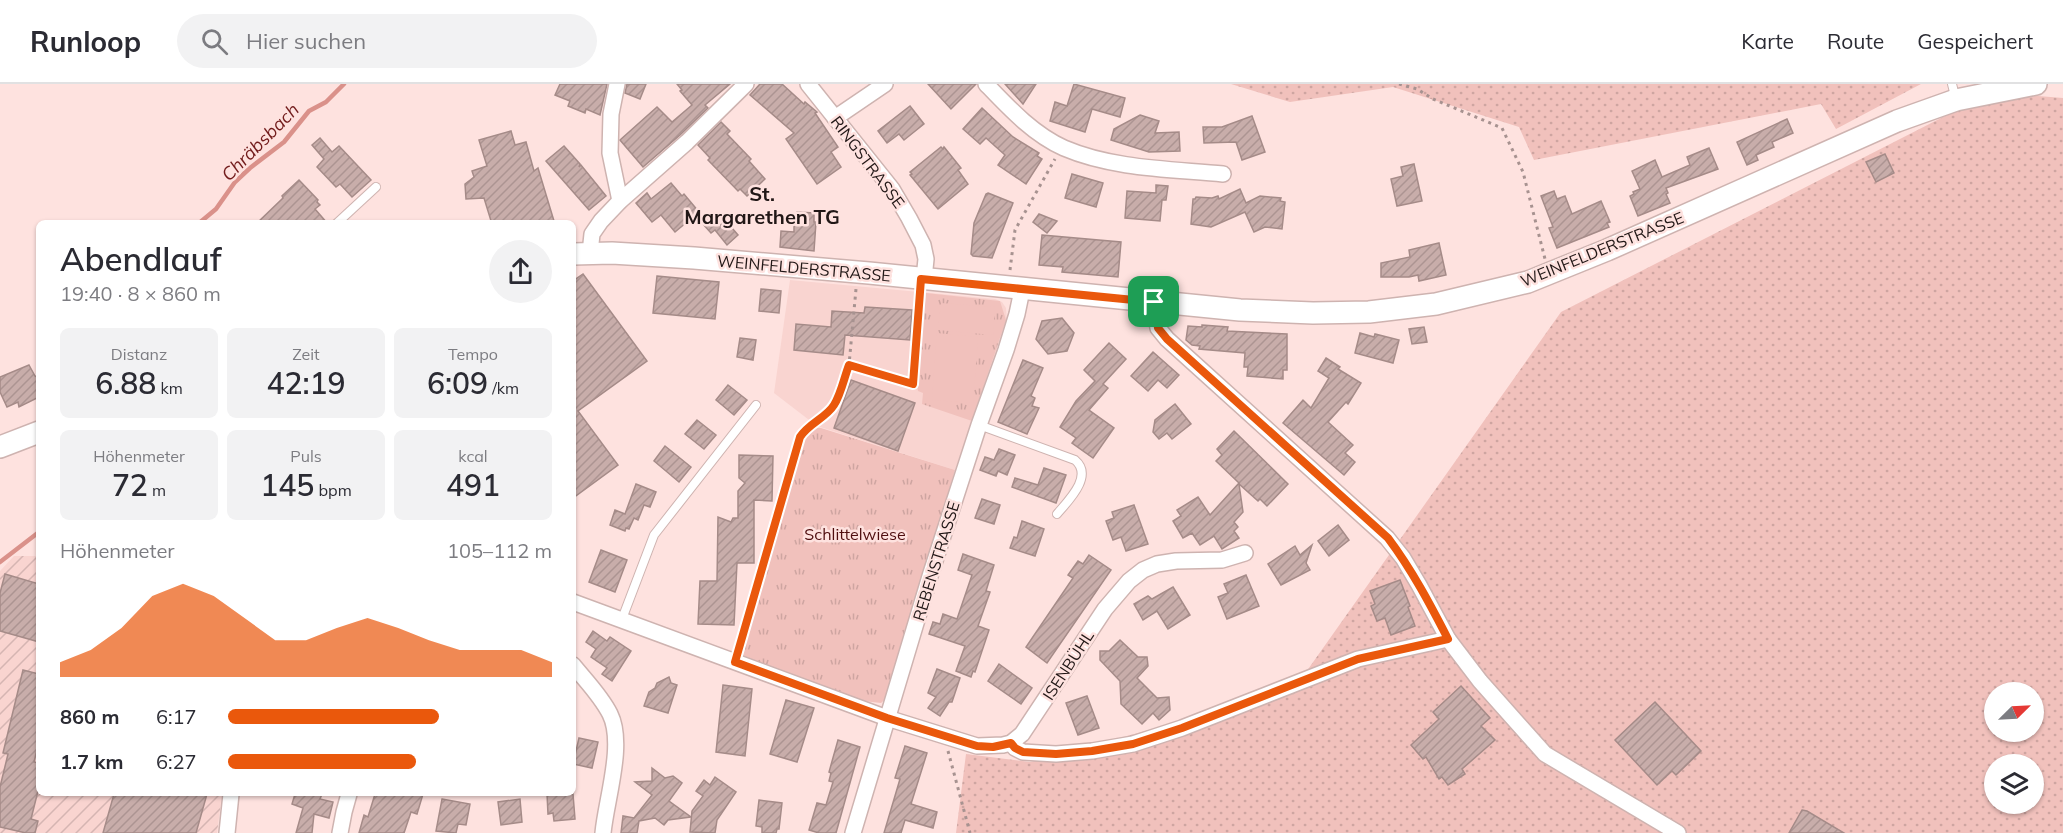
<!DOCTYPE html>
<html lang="de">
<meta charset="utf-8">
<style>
body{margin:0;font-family:Mulish,sans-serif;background:#f2f2f3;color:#2b2b33;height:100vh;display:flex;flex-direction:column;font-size:22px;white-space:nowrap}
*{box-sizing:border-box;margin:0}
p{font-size:20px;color:#7c7c81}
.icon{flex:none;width:33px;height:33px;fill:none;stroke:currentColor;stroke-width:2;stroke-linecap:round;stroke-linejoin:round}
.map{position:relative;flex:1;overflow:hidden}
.details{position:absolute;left:36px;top:136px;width:540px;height:576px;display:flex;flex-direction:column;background:#fff;border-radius:9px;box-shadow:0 2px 4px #0004}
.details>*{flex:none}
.needle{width:39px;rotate:66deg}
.controls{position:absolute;left:1984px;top:598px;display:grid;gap:12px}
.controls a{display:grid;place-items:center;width:60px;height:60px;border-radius:50%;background:#fff;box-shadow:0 2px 4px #0004;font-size:30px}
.pin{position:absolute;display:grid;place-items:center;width:51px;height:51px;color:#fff;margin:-26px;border-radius:12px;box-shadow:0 3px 9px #0006}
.round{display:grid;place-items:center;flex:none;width:63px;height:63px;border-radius:32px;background:#f2f2f3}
.overview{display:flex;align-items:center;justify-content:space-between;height:102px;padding:0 24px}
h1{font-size:33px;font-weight:600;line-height:45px}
.metrics{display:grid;grid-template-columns:repeat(3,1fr);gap:9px;height:102px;padding:6px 24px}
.metrics div{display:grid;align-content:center;border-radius:9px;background:#f2f2f3;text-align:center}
.metrics b{font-size:30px;font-weight:600}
.metrics small{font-size:16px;font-weight:400}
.metrics p{font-size:16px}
.chart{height:168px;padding:12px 24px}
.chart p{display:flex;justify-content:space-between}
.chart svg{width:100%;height:108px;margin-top:6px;fill:#ea580c;opacity:.7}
ul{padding:0 24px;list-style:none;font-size:20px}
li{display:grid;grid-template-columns:96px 72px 1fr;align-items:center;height:45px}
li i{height:15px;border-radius:8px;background:#ea580c}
header{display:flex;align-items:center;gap:36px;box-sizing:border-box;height:84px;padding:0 30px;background:#fff;border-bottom:2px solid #e1e1e2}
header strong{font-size:28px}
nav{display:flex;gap:33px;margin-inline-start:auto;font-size:21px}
.search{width:420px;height:54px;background:#f2f2f3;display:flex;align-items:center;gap:15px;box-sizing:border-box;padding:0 21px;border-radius:33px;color:#7c7c81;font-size:22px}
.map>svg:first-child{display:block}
.built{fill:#f9d4d0}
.industrial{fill:url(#industrial-furrows)}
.grass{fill:url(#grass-dots);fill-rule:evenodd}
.park{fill:url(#park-tufts)}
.pitch{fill:#f1c1bc}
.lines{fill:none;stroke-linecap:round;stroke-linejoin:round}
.stream{stroke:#da918a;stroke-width:4.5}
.building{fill:url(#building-hatch);stroke:#a58b88;stroke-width:1.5}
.service-casing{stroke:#ceb3b0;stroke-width:10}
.minor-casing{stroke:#ceb3b0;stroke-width:18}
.secondary-casing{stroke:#ceb3b0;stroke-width:24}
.path{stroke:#a79290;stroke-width:3;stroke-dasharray:3 4.5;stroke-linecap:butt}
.service{stroke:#fff;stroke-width:8}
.minor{stroke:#fff;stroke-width:15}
.secondary{stroke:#fff;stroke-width:21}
.route-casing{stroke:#fff;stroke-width:12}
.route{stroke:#ea580c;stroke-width:8}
.labels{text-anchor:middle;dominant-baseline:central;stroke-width:5;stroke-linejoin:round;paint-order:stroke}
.street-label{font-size:16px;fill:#211716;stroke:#fee2df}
.park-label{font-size:16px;fill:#4f0e0f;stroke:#fee2df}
.water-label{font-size:18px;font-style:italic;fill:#721c1c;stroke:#fee2df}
.quarter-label{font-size:20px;font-weight:bold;fill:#211716;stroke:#fee2df}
</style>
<header>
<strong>Runloop</strong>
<div class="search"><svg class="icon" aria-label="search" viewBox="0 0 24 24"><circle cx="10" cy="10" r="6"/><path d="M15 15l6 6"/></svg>Hier suchen</div>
<nav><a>Karte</a><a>Route</a><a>Gespeichert</a></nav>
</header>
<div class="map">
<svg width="2063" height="749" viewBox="0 0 2063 749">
<defs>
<pattern id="industrial-furrows" width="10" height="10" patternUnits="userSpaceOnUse" patternTransform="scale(1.5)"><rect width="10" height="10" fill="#f9d4d0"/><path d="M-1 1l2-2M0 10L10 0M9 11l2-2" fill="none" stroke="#d5b5b2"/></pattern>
<pattern id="grass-dots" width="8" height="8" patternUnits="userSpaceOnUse" patternTransform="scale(1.5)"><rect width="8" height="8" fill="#f1c1bc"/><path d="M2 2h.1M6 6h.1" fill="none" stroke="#cea5a1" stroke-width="1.8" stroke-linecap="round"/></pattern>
<pattern id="park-tufts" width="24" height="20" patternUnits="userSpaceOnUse" patternTransform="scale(1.5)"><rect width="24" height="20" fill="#f1c1bc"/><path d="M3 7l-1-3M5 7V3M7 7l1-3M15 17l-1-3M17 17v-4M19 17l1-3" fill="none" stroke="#cea5a1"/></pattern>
<pattern id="building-hatch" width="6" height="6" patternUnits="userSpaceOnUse" patternTransform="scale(1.5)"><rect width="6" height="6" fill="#c8adaa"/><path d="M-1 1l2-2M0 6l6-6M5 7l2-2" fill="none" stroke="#ac9492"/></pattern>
</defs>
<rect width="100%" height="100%" fill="#fee2df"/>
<polygon class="built" points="790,196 995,215 1002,218 1006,224 1007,238 955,386 817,342 774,309"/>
<polygon class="industrial" points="14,472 39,472 39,710 222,710 217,749 0,749 0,487"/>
<g class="grass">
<polygon points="1231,0 1921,0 1836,45 1821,20 1534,76 1519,43 1393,3 1290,18"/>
<path d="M1992,8L2063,14V749H956L966,670L1030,678L1302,605L1299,598L1561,228ZM1995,609H2034V648H1995ZM1995,681H2034V720H1995Z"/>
</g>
<g class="park">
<polygon points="926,209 1000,217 1006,236 972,337 922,320 923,309 918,307 917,301"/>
<polygon points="813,343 821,344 955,386 887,614 881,619 863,617 740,571 802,354"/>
</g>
<g class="pitch">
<polygon points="941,219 995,223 993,251 938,246"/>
<polygon points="937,249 978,253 973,319 932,316"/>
</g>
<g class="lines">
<g class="stream">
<polyline points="198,140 216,125 235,98 250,84 284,58 309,27 326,18 344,0"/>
<polyline points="0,478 39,448"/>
</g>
</g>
<g class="building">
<polygon points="560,0 607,0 600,31 586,25 585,29 568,22 570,17 555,11"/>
<polygon points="627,0 646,0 640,15 625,9"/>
<polygon points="677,0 730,0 705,21 708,24 680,51 643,83 620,56 657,23 672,38 692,21 680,7 682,6"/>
<polygon points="760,0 782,0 804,20 805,18 817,28 815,29 838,63 831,68 841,83 817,100 786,55 794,49 750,11"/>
<polygon points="928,0 976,0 951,25"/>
<polygon points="1005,0 1036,0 1023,20"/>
<polygon points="1074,0 1125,14 1120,33 1092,25 1085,48 1050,37 1055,18 1067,22"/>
<polygon points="910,22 924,40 904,56 899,50 887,59 878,47"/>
<polygon points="982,24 1013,53 1039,69 1037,72 1042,75 1026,100 998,81 1005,71 986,54 980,60 963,45"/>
<polygon points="1140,31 1159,37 1155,49 1179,48 1180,67 1149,68 1111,56 1114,45"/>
<polygon points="1252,32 1265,68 1242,76 1236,58 1204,59 1203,43 1222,43"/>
<polygon points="1787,35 1793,49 1772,58 1774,63 1756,71 1758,76 1747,81 1737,58"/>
<polygon points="721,38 730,47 727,50 751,75 749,77 765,95 747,112 740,105 738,107 708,76 710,74 698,61"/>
<polygon points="511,47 515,61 526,58 534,87 538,84 554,137 545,140 492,140 484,114 466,115 465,100 474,93 472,87 487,82 479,56"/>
<polygon points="320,54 332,68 339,62 371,96 352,113 340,100 336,103 317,83 324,75 312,61"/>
<polygon points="564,62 580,80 579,83 581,81 606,112 589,126 546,77"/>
<polygon points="941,63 943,65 944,63 961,84 958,86 968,100 938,125 910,91 912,90 910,88"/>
<polygon points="1709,64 1718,85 1666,104 1668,109 1666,110 1670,119 1638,132 1630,112 1634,110 1633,108 1640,105 1632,87 1655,76 1662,93 1690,81 1687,73"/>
<polygon points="1885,70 1894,89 1876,98 1866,78"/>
<polygon points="1414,80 1422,117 1397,122 1391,95 1403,92 1401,83"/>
<polygon points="1072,90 1103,99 1096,123 1065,114"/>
<polygon points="299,96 318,116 317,118 320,121 315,125 328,140 256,140 283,114 282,112"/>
<polygon points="671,99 682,112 684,110 699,128 675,148 661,131 652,138 636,119 647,109 651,115"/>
<polygon points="1156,101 1168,102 1166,116 1162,116 1160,137 1125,134 1127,107 1156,109"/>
<polygon points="1240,105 1246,119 1260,112 1281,114 1280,117 1285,118 1282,145 1265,143 1254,148 1245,128 1211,143 1191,140 1193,115 1195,115 1196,113 1212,114 1218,112 1219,115"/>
<polygon points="1554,107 1557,115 1565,112 1572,130 1601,117 1610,138 1607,139 1609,143 1557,164 1549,144 1553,143 1541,112"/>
<polygon points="988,109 1013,119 992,174 973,172 971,170 974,139 986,110"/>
<polygon points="797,128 814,129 814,138 816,138 814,167 780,163 781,147 794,148 794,136 797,136"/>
<polygon points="1039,130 1057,137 1047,149 1033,138"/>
<polygon points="712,132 720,141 726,137 738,151 727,161 715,146 711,149 703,140"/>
<polygon points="1042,151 1121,158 1118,193 1062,188 1063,183 1039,181"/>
<polygon points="1439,159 1446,191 1419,197 1418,191 1409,193 1381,193 1381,179 1410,173 1409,166"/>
<polygon points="583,190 647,277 578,327 618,381 573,414 573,197"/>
<polygon points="657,192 719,198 715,235 653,229"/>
<polygon points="761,205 781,207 779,229 759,227"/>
<polygon points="865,223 912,226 910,256 845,251 843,271 794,266 796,240 831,243 832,227 864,229"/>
<polygon points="1062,234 1074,249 1067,267 1048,270 1036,255 1042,237"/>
<polygon points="1202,241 1228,243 1227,247 1287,250 1287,286 1283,286 1283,295 1247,292 1248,283 1244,283 1245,269 1199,265 1200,262 1192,261 1186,256 1188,242 1202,243"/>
<polygon points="1424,243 1427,258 1412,260 1409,245"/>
<polygon points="1360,249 1374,253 1375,250 1399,256 1393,279 1355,269"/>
<polygon points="740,254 756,256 753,276 737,273"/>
<polygon points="1109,259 1126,275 1103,300 1108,304 1089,326 1114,344 1093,374 1072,359 1076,354 1060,343 1076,317 1095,297 1084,286"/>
<polygon points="1153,268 1179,291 1167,304 1158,296 1148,307 1131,292"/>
<polygon points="1326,274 1340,283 1338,285 1361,299 1348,320 1346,318 1328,338 1353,361 1345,369 1355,378 1344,391 1283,339 1303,316 1311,324 1329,294 1318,287"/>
<polygon points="1023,276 1043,284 1031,312 1035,314 1032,322 1039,324 1027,350 998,338"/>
<polygon points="29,281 35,292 39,294 39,313 19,323 18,318 7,323 0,308 0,293"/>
<polygon points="851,296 915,319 898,367 834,344"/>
<polygon points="728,301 747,316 734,331 716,316"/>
<polygon points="1175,320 1191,340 1172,355 1167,349 1159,355 1153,348 1155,336"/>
<polygon points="697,336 716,351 704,365 685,350"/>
<polygon points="1234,347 1288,400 1267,422 1260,415 1258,417 1239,400 1243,428 1234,438 1238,443 1234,447 1239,454 1222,465 1214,452 1200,461 1192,449 1183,454 1173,437 1181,432 1177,426 1198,413 1210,431 1239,399 1216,377 1222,371 1217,365"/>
<polygon points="665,362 691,383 679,398 654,377"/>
<polygon points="999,365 1015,371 1007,391 998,387 996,392 980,386 985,373 994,376"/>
<polygon points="739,371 773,372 772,417 754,416 754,479 737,479 734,541 698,540 700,497 717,497 718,433 731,438 733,434 738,434 738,407 745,399 739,394"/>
<polygon points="1044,384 1066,391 1056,419 1012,403 1015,394 1038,401"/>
<polygon points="636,400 656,408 650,423 644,421 638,436 634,434 629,445 626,444 625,447 610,441 615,426 625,430"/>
<polygon points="982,415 1000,421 994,440 975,434"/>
<polygon points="1134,421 1148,460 1126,467 1121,453 1113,456 1106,437 1114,434 1112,428"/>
<polygon points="1022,437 1044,445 1035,472 1010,464 1014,453 1017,454"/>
<polygon points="1338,441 1349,456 1329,472 1318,457"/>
<polygon points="1312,461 1306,479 1310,486 1281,501 1268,480 1295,462 1300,471"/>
<polygon points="601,466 627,476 615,508 589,498"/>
<polygon points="963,470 994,481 986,507 990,508 978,542 989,546 975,588 973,587 971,593 956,587 965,562 929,550 933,538 940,540 943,530 957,535 972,491 958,486"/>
<polygon points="1089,471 1111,486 1047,579 1026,563 1073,494 1068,491 1078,477 1083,480"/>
<polygon points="5,490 39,500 39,558 0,547 0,509"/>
<polygon points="1246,491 1259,522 1227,535 1218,513 1228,509 1224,500"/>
<polygon points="1400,496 1410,522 1408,523 1415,542 1391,551 1385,534 1377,537 1371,522 1375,520 1370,507"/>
<polygon points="1173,503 1190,531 1168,545 1157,527 1143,536 1134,520 1148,512 1152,515"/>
<polygon points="593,547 607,557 610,553 631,567 612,597 602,590 607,584 591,573 596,565 586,558"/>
<polygon points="1120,556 1138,573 1147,573 1148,582 1137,594 1157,614 1169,613 1170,626 1159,636 1153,629 1142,640 1121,620 1120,597 1100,576 1100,567 1109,567"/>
<polygon points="999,580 1032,604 1021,620 988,597"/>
<polygon points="937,585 960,594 952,618 949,618 940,632 928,624 936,613 928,609"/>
<polygon points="23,586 39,590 39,658 34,678 39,679 39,703 31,735 38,737 35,749 26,749 0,743 0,703 8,670 3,669"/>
<polygon points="669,593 671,599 677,601 668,629 644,622 649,608 655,604 657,599"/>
<polygon points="723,601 752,605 745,672 716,668"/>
<polygon points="1461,602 1490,634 1481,642 1495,656 1462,685 1465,690 1448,701 1442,693 1439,695 1426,673 1423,675 1411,661 1439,635 1433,628"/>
<polygon points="1087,612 1099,644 1078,651 1066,619"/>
<polygon points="786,616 814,624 797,678 770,670"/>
<polygon points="1655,618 1701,667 1676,691 1672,687 1657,701 1615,656"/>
<polygon points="579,654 598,658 592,684 573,680"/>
<polygon points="838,656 860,663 836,749 819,749 809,746 817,719 826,721 833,698 829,697 831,689 829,688"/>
<polygon points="905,662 927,669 911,720 937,728 933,744 905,736 901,749 884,749 900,695 895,694"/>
<polygon points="652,684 665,694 673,692 682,699 669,717 691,733 668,736 664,741 655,734 639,737 637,749 621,749 623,732 634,734 652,711 635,698 652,697"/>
<polygon points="715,693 736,708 717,736 715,749 690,748 692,727 703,712 696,707 704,696 710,701"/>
<polygon points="114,710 207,710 196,749 103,749"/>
<polygon points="295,710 322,710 320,715 333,718 329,734 314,730 312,749 296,749 303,724 292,720"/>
<polygon points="375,710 423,710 417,730 411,728 404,749 359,749 364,731 368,733"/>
<polygon points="547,710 573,710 575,735 554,737 553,729 548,730"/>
<polygon points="442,715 470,720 466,741 458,740 456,749 436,747"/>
<polygon points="520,715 522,738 501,741 498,718"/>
<polygon points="759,716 782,719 779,745 777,745 776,749 762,749 762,743 756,742"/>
<polygon points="1802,726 1807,727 1844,749 1789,749"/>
</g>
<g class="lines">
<g class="service-casing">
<g id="service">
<polyline points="1952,0 1956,16"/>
<polyline points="336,140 376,103"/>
<path d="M979,341L1075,376C1094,392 1068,417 1057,430"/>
<polyline points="622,535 654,451 756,321"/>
</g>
</g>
<g class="minor-casing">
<g id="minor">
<polyline points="617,0 611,30 610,69 620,117"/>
<polyline points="808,0 892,105 909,134 923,161 926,175 924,195"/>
<path d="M986,0C1009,24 1033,50 1064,64C1113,85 1171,85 1223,90"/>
<polyline points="835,34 885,0"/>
<polyline points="590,169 592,150 601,137 620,117 687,58 746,0"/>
<polyline points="1154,218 1158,244 1167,255 1387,454 1403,474 1419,501 1448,555 1480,597 1545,670 1678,749"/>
<polyline points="573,518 887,634 977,662 1003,661 1011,659 1022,650 1105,525 1129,497 1143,486 1157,480 1176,477 1222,476 1245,469"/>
<path d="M573,581C586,597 601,612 610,630C625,660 606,716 603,749"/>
<polyline points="1011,659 1015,664 1023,668 1056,670 1092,667 1133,660 1182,644 1358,575 1448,555"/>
<polyline points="227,749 231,710"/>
<polyline points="340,749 344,728 349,710"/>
<polyline points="853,749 931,489 979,341 1006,266 1017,230 1022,206"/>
</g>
</g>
<g class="secondary-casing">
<g id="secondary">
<polyline points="573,170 612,169 694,174 869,189 1240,226 1313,229 1369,228 1436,220 1528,198 1607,166 1897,37 1956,16 2036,0"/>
<polyline points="0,363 39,348"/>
</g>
</g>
<g class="path">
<polyline points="1399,0 1417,5 1433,15 1502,44 1523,88 1545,175"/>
<polyline points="1010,186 1015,146 1055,75"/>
<polyline points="849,281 913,300 920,210"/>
<polyline points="739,564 800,353 805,346 829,327 835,319 849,281 856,205"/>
<polyline points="948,667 970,749"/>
</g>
<use href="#service" class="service"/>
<use href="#minor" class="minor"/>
<use href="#secondary" class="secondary"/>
</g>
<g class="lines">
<g class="route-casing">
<path id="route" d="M921,195L1154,218L1158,244L1167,255L1388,454C1412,486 1430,520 1448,555L1358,575L1182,644L1133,660L1092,667L1056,670L1023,668L1015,664L1011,659L993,663L977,662L887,634L735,578L800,353C809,339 826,334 834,321C841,310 844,294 849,281L913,300Z"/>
</g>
<use href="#route" class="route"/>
</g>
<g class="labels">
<g class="street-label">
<text transform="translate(868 78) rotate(53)">RINGSTRASSE</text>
<text transform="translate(1602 165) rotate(-22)">WEINFELDERSTRASSE</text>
<text transform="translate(804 184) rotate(5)">WEINFELDERSTRASSE</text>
<text transform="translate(936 477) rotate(-73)">REBENSTRASSE</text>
<text transform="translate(1068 581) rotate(-57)">ISENBÜHL</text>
</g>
<g class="park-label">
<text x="855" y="450">Schlittelwiese</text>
</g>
<g class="water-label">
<text transform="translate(260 58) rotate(-45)">Chräbsbach</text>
</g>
<g class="quarter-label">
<text x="762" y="109">St.<tspan x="762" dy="23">Margarethen TG</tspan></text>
</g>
</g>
</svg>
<div class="controls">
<a><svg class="needle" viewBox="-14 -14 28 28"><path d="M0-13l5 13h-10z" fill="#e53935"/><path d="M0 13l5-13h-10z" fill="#7c7c81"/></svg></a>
<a><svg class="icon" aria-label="layers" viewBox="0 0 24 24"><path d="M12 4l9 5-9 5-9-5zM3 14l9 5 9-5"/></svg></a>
</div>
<div class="pin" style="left:1154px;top:218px;background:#1e9e55"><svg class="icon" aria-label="arrive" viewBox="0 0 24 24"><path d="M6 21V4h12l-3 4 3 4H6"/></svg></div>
<section class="details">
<div class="overview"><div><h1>Abendlauf</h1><p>19:40 · 8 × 860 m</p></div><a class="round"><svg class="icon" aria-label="share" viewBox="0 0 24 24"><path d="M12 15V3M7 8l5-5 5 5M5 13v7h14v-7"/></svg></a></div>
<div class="metrics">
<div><p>Distanz</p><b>6.88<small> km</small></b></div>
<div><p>Zeit</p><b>42:19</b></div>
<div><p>Tempo</p><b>6:09<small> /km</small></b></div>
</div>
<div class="metrics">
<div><p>Höhenmeter</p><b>72<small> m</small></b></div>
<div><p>Puls</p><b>145<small> bpm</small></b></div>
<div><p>kcal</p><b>491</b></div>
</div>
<div class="chart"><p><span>Höhenmeter</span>105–112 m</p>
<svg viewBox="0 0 160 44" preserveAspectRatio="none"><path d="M0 44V38L10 33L20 24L30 11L40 6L50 11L60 20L70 29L80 29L90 24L100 20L110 24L120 29L130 33L140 33L150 33L160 38V44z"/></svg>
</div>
<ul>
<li><b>860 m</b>6:17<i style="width:65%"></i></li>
<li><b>1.7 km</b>6:27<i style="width:58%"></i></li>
</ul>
</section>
</div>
